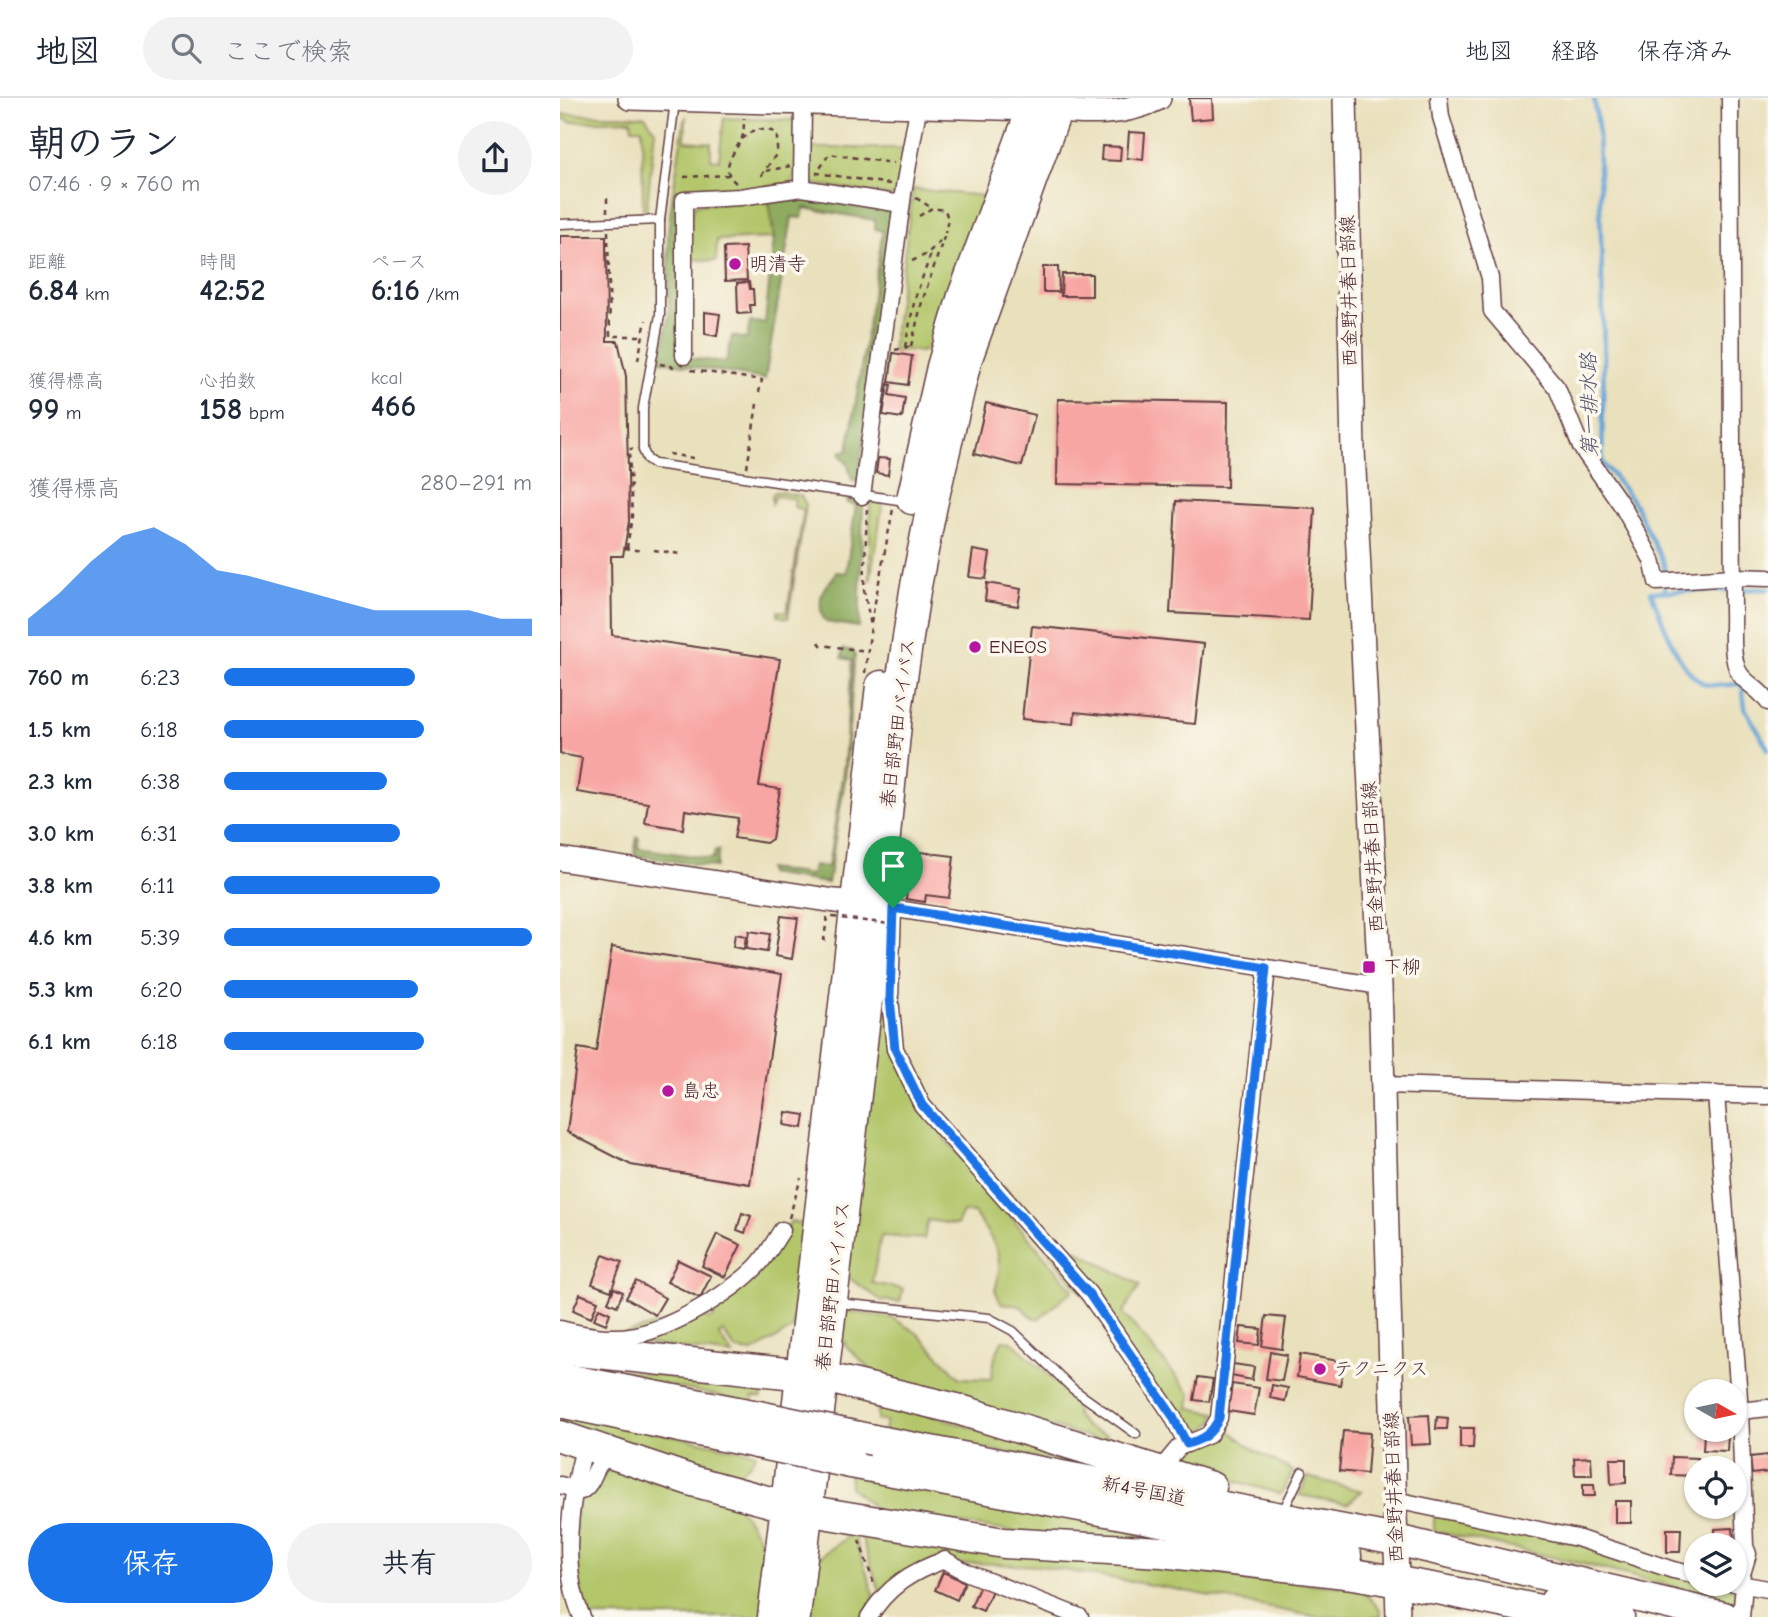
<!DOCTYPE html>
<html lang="ja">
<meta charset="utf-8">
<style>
body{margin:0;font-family:"Comic Neue","Klee One",sans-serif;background:#f2f2f3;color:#1f2937;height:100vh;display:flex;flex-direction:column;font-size:26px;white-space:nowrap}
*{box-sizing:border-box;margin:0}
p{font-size:23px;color:#747a83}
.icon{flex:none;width:38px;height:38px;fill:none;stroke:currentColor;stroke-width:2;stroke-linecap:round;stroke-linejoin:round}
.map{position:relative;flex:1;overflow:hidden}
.sheet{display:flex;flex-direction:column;background:#fff;width:560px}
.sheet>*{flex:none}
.needle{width:46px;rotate:99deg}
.buttons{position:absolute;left:1124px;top:1281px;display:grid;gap:14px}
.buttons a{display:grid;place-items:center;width:63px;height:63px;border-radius:50%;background:#fff;box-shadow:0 2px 5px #0004;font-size:35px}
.pin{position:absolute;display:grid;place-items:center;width:60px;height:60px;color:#fff;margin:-72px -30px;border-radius:50% 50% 50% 0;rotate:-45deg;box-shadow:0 0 7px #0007}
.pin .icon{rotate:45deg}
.round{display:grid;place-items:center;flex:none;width:74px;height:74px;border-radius:37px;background:#f2f2f3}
.headline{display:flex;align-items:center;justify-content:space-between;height:119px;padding:0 28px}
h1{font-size:38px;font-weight:700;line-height:52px}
.stats{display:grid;grid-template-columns:repeat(3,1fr);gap:10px;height:119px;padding:7px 28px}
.stats div{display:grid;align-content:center}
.stats b{font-size:30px;font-weight:700}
.stats small{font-size:19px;font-weight:400}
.stats p{font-size:19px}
.chart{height:196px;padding:14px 28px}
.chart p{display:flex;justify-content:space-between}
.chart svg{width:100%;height:126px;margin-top:7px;fill:#1a73e8;opacity:.7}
.cta{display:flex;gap:14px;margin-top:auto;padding:14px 28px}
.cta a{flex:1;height:80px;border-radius:42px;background:#1a73e8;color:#fff;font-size:28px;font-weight:700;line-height:80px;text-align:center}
.cta a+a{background:#f2f2f3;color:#1f2937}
ul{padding:0 28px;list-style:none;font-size:23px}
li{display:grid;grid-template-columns:112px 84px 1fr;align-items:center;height:52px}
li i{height:18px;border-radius:9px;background:#1a73e8}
header{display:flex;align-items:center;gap:42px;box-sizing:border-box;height:98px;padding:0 35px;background:#fff;border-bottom:2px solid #e0e1e3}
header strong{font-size:33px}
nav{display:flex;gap:38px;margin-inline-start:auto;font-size:24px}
.search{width:490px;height:63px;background:#f2f2f3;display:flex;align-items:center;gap:18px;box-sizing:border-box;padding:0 24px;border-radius:38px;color:#747a83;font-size:26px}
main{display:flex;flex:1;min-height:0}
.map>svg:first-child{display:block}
.green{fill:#b3c66a;stroke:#7e724a;stroke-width:2}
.forest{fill:#8eab5e;stroke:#6c6544;stroke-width:2}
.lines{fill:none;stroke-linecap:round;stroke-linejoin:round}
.stream{stroke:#63a3d6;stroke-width:4.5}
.building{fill:#f8a6a3}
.lane-casing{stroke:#623c41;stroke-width:11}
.street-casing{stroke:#623c41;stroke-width:19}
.secondary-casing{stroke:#623c41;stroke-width:26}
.highway-casing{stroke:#623c41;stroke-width:33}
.path{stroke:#623c41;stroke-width:2.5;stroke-dasharray:5 5;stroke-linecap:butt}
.lane{stroke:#fff;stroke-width:8}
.street{stroke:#fff;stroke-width:16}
.secondary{stroke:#fff;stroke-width:23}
.highway{stroke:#fff;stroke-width:30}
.highway-bridge-casing{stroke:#623c41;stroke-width:33;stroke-linecap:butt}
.path-bridge{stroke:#623c41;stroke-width:2.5;stroke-dasharray:5 5;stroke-linecap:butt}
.highway-bridge{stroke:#fff;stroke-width:30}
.route-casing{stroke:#fff;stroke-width:14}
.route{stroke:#1a73e8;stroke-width:9}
.poi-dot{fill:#b5179e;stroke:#fbf7ec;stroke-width:2.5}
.labels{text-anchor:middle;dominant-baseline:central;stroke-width:7;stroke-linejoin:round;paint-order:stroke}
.poi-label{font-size:19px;fill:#4a1f2b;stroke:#fbf7ec;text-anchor:start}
.street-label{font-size:19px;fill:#4a1f2b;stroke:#fbf7ec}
.water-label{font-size:21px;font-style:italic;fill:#54546f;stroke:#fbf7ec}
</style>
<header>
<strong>地図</strong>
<div class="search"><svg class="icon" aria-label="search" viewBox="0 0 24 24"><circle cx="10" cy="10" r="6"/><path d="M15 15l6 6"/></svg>ここで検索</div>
<nav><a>地図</a><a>経路</a><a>保存済み</a></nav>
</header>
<main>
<section class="sheet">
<div class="headline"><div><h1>朝のラン</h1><p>07:46 · 9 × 760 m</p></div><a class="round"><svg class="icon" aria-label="share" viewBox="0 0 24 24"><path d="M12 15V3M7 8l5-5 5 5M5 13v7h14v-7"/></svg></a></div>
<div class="stats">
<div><p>距離</p><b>6.84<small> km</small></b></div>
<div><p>時間</p><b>42:52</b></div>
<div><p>ペース</p><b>6:16<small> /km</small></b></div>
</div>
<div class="stats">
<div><p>獲得標高</p><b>99<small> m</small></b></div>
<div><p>心拍数</p><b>158<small> bpm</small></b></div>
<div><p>kcal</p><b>466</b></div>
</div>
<div class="chart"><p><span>獲得標高</span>280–291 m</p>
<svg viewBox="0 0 160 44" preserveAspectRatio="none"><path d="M0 44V38L10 29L20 18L30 9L40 6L50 12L60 21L70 23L80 26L90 29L100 32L110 35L120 35L130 35L140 35L150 38L160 38V44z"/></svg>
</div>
<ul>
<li><b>760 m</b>6:23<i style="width:62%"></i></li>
<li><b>1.5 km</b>6:18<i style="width:65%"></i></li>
<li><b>2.3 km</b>6:38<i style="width:53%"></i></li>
<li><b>3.0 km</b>6:31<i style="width:57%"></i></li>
<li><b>3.8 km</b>6:11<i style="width:70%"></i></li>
<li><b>4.6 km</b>5:39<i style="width:100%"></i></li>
<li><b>5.3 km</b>6:20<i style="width:63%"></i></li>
<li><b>6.1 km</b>6:18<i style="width:65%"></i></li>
</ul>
<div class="cta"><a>保存</a><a>共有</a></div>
</section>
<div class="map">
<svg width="1208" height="1519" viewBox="0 0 1208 1519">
<rect width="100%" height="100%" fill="#fbf7ec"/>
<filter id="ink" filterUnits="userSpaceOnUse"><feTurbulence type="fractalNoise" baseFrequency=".0143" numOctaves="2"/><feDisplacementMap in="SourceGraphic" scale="14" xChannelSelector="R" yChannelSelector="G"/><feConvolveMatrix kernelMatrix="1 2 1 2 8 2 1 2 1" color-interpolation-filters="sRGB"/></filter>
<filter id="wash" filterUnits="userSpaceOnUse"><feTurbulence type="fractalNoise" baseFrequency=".00686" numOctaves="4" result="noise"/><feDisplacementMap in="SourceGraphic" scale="28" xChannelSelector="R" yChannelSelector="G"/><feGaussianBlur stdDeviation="1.57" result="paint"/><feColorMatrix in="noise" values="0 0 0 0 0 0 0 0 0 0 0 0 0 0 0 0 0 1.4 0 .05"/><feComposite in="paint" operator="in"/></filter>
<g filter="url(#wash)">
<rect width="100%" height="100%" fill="#e9e0bc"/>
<g class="green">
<polygon points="0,16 85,18 95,32 86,116 74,116 83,114 82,30 72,30 71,22 9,24 8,21 0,22"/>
<polygon points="126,20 125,43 151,45 151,61 159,62 164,20 236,22 236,78 231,85 180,94 113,95 124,23"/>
<polygon points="248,50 345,50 338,95 333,98 254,86 248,79"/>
<polygon points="353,91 424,98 376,245 361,254 346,252 332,254"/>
<polygon points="208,101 214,140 157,142 156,163 130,161 130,122 135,107"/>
<polygon points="216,393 241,398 246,407 228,520 218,518 218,513 227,514 244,412 234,409 235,401 216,398 212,405 212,397"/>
<polygon points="310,404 323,404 310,483"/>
<path d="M325,833L337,943L383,1038L513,1192L479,1221L472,1219L460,1208L441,1205L435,1192C446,1156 434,1144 414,1115L403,1114L397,1127L368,1122L364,1141L321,1138L312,1185L343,1191L340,1204L321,1202L286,1178Z"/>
<polygon points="444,1088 479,1132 580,1187 563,1215 631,1296 629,1310 656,1315 653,1324 634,1341 441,1091"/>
<polygon points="231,1123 248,1127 232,1231 193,1254 176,1252 163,1234 159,1237 173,1257 45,1241 140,1215 150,1222 154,1219 151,1216 152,1208 205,1164"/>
<polygon points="282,1213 333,1220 357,1235 400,1280 431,1281 435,1259 442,1242 451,1243 499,1287 514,1304 517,1319 526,1329 547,1337 545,1344 317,1278 285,1247 286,1244 278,1243"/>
<polygon points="0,1265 196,1289 202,1296 202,1300 193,1299 192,1305"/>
<polygon points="318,1302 577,1378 324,1333 326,1323 317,1322"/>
<polygon points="0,1314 196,1355 190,1366 168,1383 0,1333"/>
<polygon points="660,1325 694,1352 733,1373 721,1396 610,1364"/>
<path d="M49,1371L177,1406L205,1448L211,1450L203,1519H30L13,1482L17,1398C34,1399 37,1387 41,1374Z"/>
<polygon points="289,1374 627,1440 497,1440 319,1414 290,1389"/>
<polygon points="748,1379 802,1393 787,1406 739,1397"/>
<polygon points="874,1416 1008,1443 1136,1482 1136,1486 1155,1486 1180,1491 1175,1503 1171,1504 1024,1466 874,1433"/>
<polygon points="293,1435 314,1496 313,1503 303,1519 247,1519 254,1457 261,1458"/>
<polygon points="300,1435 801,1491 820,1511 821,1519 757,1519 615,1491 479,1468 414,1465 400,1467 384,1458 320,1494"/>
</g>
<g class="forest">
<polygon points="113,95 120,95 120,174 127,260 166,264 172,238 187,241 190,224 205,225 214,140 209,102 239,96 332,110 336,115 298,383 292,382 288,367 280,356 281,353 288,353 323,133 315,131 315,122 244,110 242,120 232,119 205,281 100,263 109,219 108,133"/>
<path d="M288,401L303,403L299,529L266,524C259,516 259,498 265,489C270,482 274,482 276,474L286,475L296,407L287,405Z"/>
<polygon points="283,551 293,553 295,556 285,681 268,785 208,776 207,771 251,777 253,767 268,769 284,667 292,562 282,560"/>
<polygon points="77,739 79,740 78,750 153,761 155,752 159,752 156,769 74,757"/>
</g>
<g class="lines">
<g class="stream">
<polyline points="1034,0 1038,28 1044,256 1042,364 1073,403 1104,466 1105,492"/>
<path d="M1208,491L1091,494C1102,520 1117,572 1143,585C1153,590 1171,586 1182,586L1185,610L1208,651"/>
</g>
</g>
<g id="blocks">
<g class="building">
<polygon points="629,0 652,0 653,20 631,22"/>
<polygon points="569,34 585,35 583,62 567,60"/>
<polygon points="542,48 561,49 560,63 541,62"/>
<polygon points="0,138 46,138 47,243 58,243 66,278 69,423 63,458 51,458 52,537 220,561 199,688 220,691 212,741 206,745 174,740 178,720 125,712 123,731 85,725 88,705 17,694 22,660 0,656"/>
<polygon points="185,149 187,182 165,183 164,150"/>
<polygon points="483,169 498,169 499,194 483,194"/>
<polygon points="502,176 532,176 532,198 501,198"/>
<polygon points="189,184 190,191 193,191 194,207 190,207 191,215 178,216 177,185"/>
<polygon points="145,214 160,216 157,238 145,236"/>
<polygon points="333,255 352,258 348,287 329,284"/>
<polygon points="328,286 331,287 329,297 345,300 342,320 323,317"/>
<polygon points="498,301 668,304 667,389 497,386"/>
<polygon points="426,305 475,317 462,368 414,356"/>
<polygon points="318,360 330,361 328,377 316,375"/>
<polygon points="616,403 755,410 749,522 610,515"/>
<polygon points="413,452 430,455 426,481 409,479"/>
<polygon points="427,485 461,491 458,508 425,503"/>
<polygon points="472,528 644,546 635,626 515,614 514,626 462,621"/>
<polygon points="352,753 394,758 389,800 366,797 365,804 346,801"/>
<polygon points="221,818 238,820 232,861 215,858"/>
<polygon points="189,833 210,836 207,854 186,851"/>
<polygon points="175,836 186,838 184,851 173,849"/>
<polygon points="52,849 222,876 190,1086 71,1067 7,1034 18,950 36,953"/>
<polygon points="226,1014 245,1017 243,1030 224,1027"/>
<polygon points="182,1115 191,1118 185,1135 177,1132"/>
<polygon points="157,1136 181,1147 165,1179 142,1168"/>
<polygon points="43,1157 62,1164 51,1193 32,1186"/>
<polygon points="118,1162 151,1178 140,1200 107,1184"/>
<polygon points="76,1183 105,1200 95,1217 66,1200"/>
<polygon points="54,1190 63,1194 57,1208 48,1204"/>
<polygon points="20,1196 38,1203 31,1220 13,1212"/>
<polygon points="39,1210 50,1215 46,1226 34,1221"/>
<polygon points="706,1218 726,1220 722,1251 702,1248"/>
<polygon points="681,1229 701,1231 699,1247 679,1245"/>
<polygon points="710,1254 727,1257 722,1283 706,1281"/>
<polygon points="740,1256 784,1264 780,1287 737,1279"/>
<polygon points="673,1266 694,1269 692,1282 671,1278"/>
<polygon points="638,1279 653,1281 649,1304 634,1302"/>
<polygon points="672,1286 699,1290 694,1317 668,1313"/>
<polygon points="712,1287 728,1290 725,1303 710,1300"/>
<polygon points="869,1317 871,1346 851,1347 849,1318"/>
<polygon points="877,1319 888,1320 887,1331 876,1331"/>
<polygon points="900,1330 914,1330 913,1350 900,1350"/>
<polygon points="783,1333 810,1335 807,1376 779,1373"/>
<polygon points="1144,1335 1168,1336 1167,1353 1143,1352"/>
<polygon points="1208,1357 1208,1374 1192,1376 1190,1359"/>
<polygon points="1031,1359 1032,1377 1015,1377 1014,1360"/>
<polygon points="1112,1359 1138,1360 1136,1378 1111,1377"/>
<polygon points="1050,1361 1066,1361 1066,1385 1051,1386"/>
<polygon points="1023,1386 1034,1386 1035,1398 1023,1398"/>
<rect x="1055" y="1403" width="16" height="22"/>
<polygon points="1173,1430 1174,1446 1156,1447 1155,1431"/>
<polygon points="1107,1431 1121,1431 1120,1454 1107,1454"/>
<polygon points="383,1474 405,1484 397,1502 375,1492"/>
<polygon points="421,1485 433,1490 423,1513 411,1508"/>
</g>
</g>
</g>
<g filter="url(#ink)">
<use href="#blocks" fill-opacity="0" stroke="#623c41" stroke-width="2"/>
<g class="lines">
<g class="lane-casing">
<g id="lane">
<polyline points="115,3 100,122 100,217 83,310 83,352 87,361 94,366 102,367 345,403"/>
<polyline points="0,126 100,122"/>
<polyline points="278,1205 429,1220 453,1233 513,1291 576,1336"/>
<polyline points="726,1407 742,1374"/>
</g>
</g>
<g class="street-casing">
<g id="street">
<polyline points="879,0 881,19 930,180 932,213 997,290 1021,349 1063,409 1092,462 1097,484 1173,479 1208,480"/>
<path d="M1170,0L1173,513C1174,532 1169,566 1183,580C1192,589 1201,593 1208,604"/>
<polyline points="242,90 243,5"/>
<polyline points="124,258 124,102 180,99 242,90 341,106"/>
<polyline points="302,398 344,89 360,0"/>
<polyline points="324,809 820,888"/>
<polyline points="333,810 330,900 335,951 362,1007 529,1196 612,1317 627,1346"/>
<polyline points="823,987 1208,998"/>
<polyline points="1156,996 1180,1313 1185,1448 1188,1456 1179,1486"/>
<path d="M0,1231C24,1237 50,1242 75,1237C112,1230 171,1195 197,1168C207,1158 214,1144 222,1132"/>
<polyline points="1180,1313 1208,1310"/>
<polyline points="599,1373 619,1349 649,1337 659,1320 707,870"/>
<path d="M0,1387L21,1393C38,1384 32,1358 56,1360"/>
<polyline points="835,1402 1017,1440 1113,1472 1136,1477"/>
<polyline points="1174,1485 1208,1491"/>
<path d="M22,1519C0,1468 10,1401 25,1347"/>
<path d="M309,1519C327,1489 352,1473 385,1462L408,1475L520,1519"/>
<polyline points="1181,1519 1184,1487"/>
</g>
</g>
<g class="secondary-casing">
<g id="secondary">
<path d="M70,0L471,11C514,14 559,21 599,0"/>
<polyline points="785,0 793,352 820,888 838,1519"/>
<polyline points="0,761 275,803 312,806"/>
</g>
</g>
<g class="highway-casing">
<g id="highway">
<polyline points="352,401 382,269 403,198 476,0"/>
<polyline points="0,1251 263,1279 397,1311 651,1389"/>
<polyline points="0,1280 198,1318"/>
<polyline points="0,1304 197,1345"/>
<polyline points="0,1338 133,1383 225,1408 269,1416 444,1445 602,1454 794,1476 883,1492 1013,1519"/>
<polyline points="313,1342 836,1442 1164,1519"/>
<polyline points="291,1365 786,1458"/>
<polyline points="995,1504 1059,1519"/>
<polyline points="213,1519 321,588"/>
<polyline points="235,1519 318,808 338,606 355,493 372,407 406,263 501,0"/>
</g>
</g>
<g class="path">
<polyline points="182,41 196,31 212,33 217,39 217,55 199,81"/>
<polyline points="206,73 230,68"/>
<polyline points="124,79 170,77"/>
<path d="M176,85C159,71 173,57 181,42C184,37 184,26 184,20"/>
<polyline points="330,86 257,75 269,56 333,65"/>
<polyline points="47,100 47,114"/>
<polyline points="356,100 372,110"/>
<polyline points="359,118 372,110 385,112 388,121 385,135"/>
<polyline points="48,133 50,238 83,238"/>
<polyline points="352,163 367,156 382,141"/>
<polyline points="351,248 362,204 385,136"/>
<polyline points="345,249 355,200 372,153"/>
<polyline points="335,252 352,248"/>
<polyline points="78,262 86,222"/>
<polyline points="100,266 114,269"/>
<polyline points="131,272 202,282 199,294"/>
<polyline points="109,356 133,360"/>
<polyline points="187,370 197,306"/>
<polyline points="64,450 82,453"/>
<polyline points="67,450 72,418 69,351 73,351"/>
<polyline points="94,452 120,456"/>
<polyline points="311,525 333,411"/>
<polyline points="259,544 261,547 307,553"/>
<polyline points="305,575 311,528 304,492 307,411"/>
<polyline points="267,819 264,842 269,843"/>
<polyline points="229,1120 241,1080"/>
<polyline points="299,1442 315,1489"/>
</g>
<use href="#lane" class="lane"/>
<use href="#street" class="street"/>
<use href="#secondary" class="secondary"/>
<use href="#highway" class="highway"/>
<g class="highway-bridge-casing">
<g id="highway-bridge">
<polyline points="198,1318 313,1342"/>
<polyline points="197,1345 291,1365"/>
</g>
</g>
<polyline class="path-bridge" points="272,819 339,827"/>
<use href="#highway-bridge" class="highway-bridge"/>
</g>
</g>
<g class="lines" filter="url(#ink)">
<g class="route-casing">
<path id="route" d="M333,810L706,870L659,1320C652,1336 643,1341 627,1346L612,1317L529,1196L362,1007L335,951L330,900Z"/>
</g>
<use href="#route" class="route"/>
</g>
<g class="poi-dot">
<circle cx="175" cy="166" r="7"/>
<circle cx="415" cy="549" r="7"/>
<rect x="802" y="862" width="14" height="14" rx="3.5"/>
<circle cx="108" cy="993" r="7"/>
<circle cx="760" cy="1271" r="7"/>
</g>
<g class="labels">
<g class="poi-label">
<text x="189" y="166">明清寺</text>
<text x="429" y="549">ENEOS</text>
<text x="823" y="869">下柳</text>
<text x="122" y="993">島忠</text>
<text x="774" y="1271">テクニクス</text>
</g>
<g class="street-label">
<text transform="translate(789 193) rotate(-91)">西金野井春日部線</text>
<text transform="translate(338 625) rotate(-83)">春日部野田バイパス</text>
<text transform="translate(813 759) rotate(-93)">西金野井春日部線</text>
<text transform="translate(273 1188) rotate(-83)">春日部野田バイパス</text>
<text transform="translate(834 1389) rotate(-92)">西金野井春日部線</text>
<text transform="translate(584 1393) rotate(11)">新4号国道</text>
</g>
<g class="water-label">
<text transform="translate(1029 307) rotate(-91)">第一排水路</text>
</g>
</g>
</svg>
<div class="buttons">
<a><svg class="needle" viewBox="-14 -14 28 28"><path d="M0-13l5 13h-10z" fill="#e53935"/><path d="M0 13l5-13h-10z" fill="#747a83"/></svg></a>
<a><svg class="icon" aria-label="locate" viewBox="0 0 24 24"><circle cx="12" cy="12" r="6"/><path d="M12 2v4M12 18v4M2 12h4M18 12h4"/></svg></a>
<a><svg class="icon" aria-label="layers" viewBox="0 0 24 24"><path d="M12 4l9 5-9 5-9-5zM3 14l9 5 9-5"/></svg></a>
</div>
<div class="pin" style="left:333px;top:810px;background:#1e9e55"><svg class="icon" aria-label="arrive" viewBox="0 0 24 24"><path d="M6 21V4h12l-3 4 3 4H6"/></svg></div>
</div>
</main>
